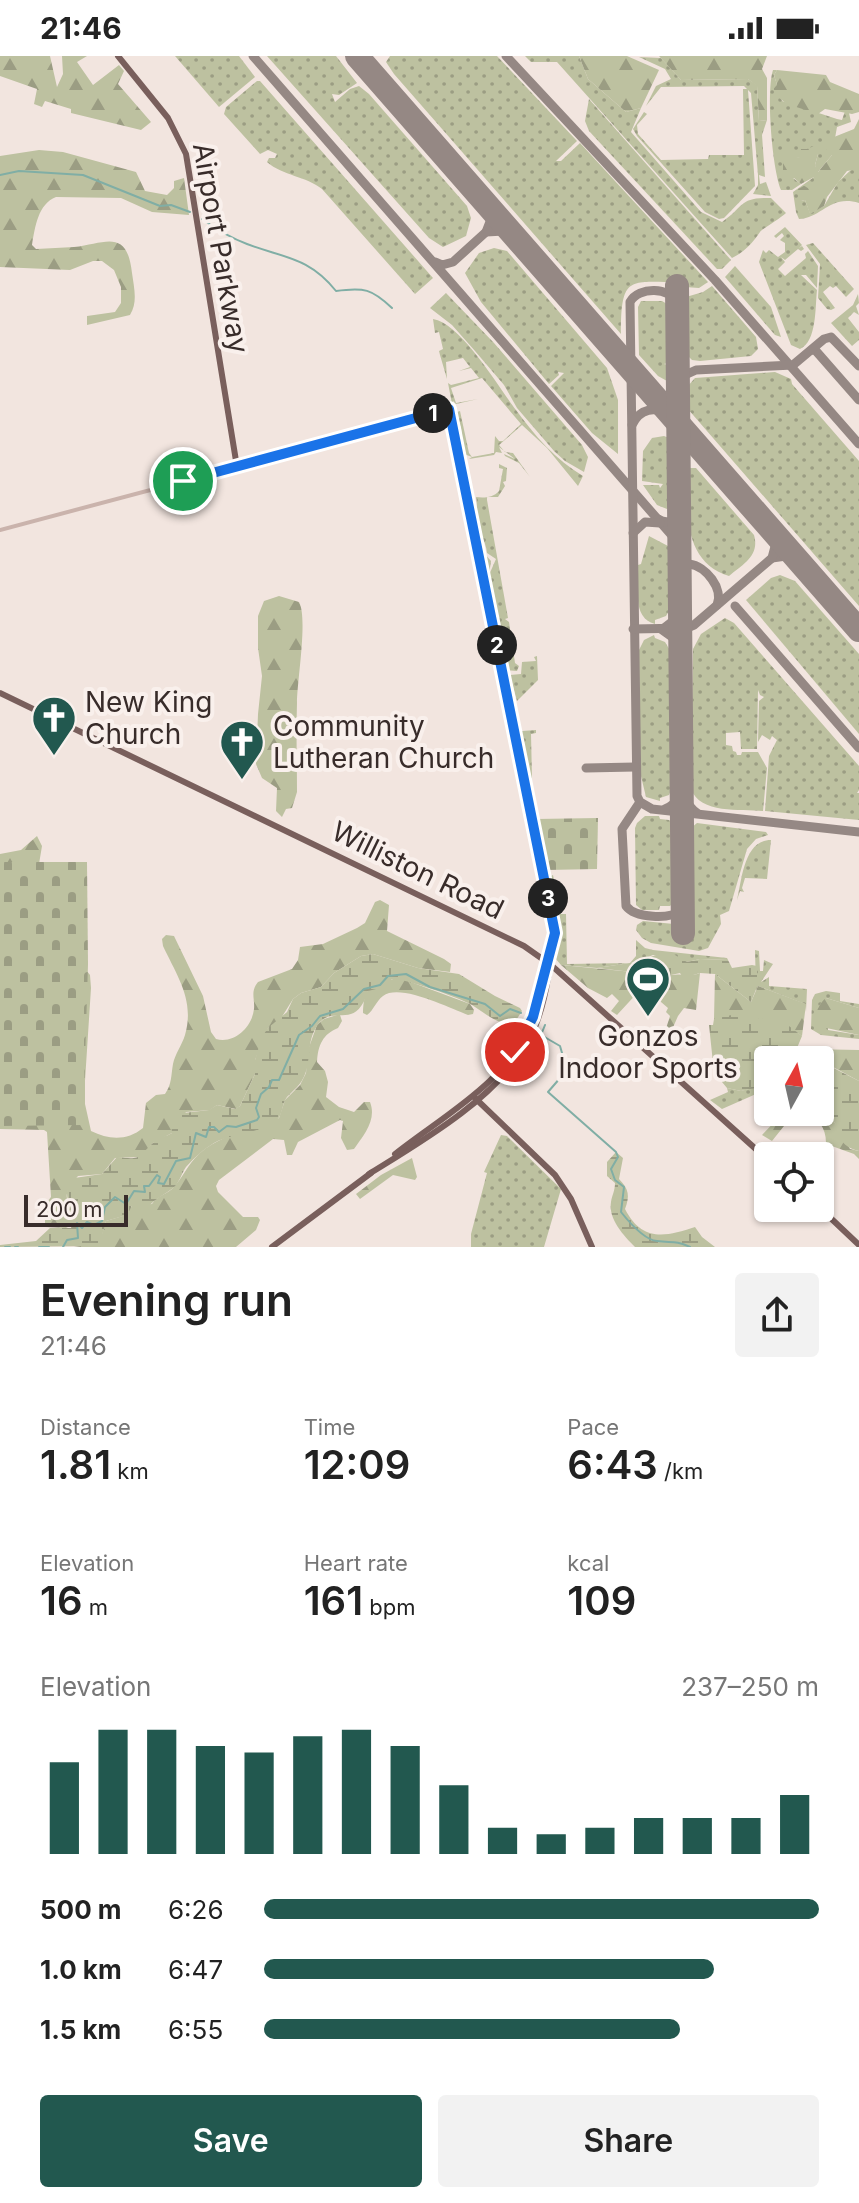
<!DOCTYPE html>
<meta charset="utf-8">
<style>
body{margin:0;font-family:Inter,sans-serif;background:#f2f2f2;color:#222;height:100vh;display:flex;flex-direction:column;font-size:30px;white-space:nowrap}
*{box-sizing:border-box;margin:0}
p{font-size:26px;color:#767676}
.icon{flex:none;width:44px;height:44px;fill:none;stroke:currentColor;stroke-width:2;stroke-linecap:round;stroke-linejoin:round}
.map{position:relative;height:1191px;overflow:hidden}
.drawer{display:flex;flex-direction:column;background:#fff;flex:1}
.drawer>*{flex:none}
.needle{width:52px;rotate:8deg}
.tools{position:absolute;left:754px;top:990px;display:grid;gap:16px}
.tools a{display:grid;place-items:center;width:80px;height:80px;border-radius:8px;background:#fff;box-shadow:0 2px 6px #0004;font-size:40px}
.scale{position:absolute;left:24px;bottom:20px;width:104px;box-sizing:border-box;padding-left:8px;border:4px solid #382c2a;border-top:0;font-size:22px;line-height:28px;white-space:nowrap;color:#382c2a;-webkit-text-stroke:6px #f9f0ec;paint-order:stroke}
.pin{position:absolute;display:grid;place-items:center;width:68px;height:68px;color:#fff;margin:-34px;border:4px solid #fff;border-radius:50%;box-shadow:0 2px 8px #0007}
.km{position:absolute;width:40px;height:40px;margin:-20px;border-radius:50%;background:#222;color:#fff;font-size:22px;line-height:40px;text-align:center}
.round{display:grid;place-items:center;flex:none;width:84px;height:84px;border-radius:8px;background:#f2f2f2}
.summary{display:flex;align-items:center;justify-content:space-between;height:136px;padding:0 40px}
h1{font-size:44px;font-weight:600;line-height:60px}
.metrics{display:grid;grid-template-columns:repeat(3,1fr);gap:12px;height:136px;padding:8px 40px}
.metrics div{display:grid;align-content:center}
.metrics b{font-size:40px;font-weight:600}
.metrics small{font-size:22px;font-weight:400}
.metrics p{font-size:22px}
.chart{height:224px;padding:16px 40px}
.chart p{display:flex;justify-content:space-between}
.chart svg{width:100%;height:144px;margin-top:8px;stroke:#22584f;stroke-width:6}
.button{display:flex;gap:16px;margin-top:auto;padding:16px 40px}
.button a{flex:1;height:92px;border-radius:8px;background:#22584f;color:#fff;font-size:32px;font-weight:600;line-height:92px;text-align:center}
.button a+a{background:#f2f2f2;color:#222}
ul{padding:0 40px;list-style:none;font-size:26px}
li{display:grid;grid-template-columns:128px 96px 1fr;align-items:center;height:60px}
li i{height:20px;border-radius:10px;background:#22584f}
.status{display:flex;justify-content:space-between;align-items:center;height:56px;padding:0 40px;background:#fff;direction:ltr}
.status svg{height:22px;fill:currentColor}
.map>svg:first-child{display:block}
.grass{fill:url(#grass-dots)}
.forest{fill:url(#forest-firs)}
.wetland{fill:url(#wetland-marsh)}
.cemetery{fill:url(#cemetery-stones)}
.lines{fill:none;stroke-linecap:round;stroke-linejoin:round}
.stream{stroke:#80aea5;stroke-width:2}
.taxiway{stroke:#958884;stroke-width:9}
.runway{stroke:#958884;stroke-width:24}
.minor{stroke:#cab3ac;stroke-width:4}
.major{stroke:#795f5c;stroke-width:6}
.route-casing{stroke:#fff;stroke-width:16}
.route{stroke:#1a73e8;stroke-width:10}
.labels{text-anchor:middle;dominant-baseline:central;stroke-width:8;stroke-linejoin:round;paint-order:stroke}
.street-label{font-size:28px;fill:#382c2a;stroke:#f9f0ec}
.poi-label{font-size:28px;fill:#382c2a;stroke:#f9f0ec;text-anchor:start}
</style>
<div class="status"><b>21:46</b><svg viewBox="0 0 49 12"><path d="M0 12V9h3v3zM5 12V6h3v6zM10 12V3h3v9zM15 12V0h3v12zM26 1h20v11H26zM47 4h2v5h-2z"/></svg></div>
<div class="map">
<svg width="859" height="1191" viewBox="0 0 859 1191">
<defs>
<pattern id="grass-dots" width="8" height="8" patternUnits="userSpaceOnUse" patternTransform="scale(2)"><rect width="8" height="8" fill="#bdc1a0"/><path d="M2 2h.1M6 6h.1" fill="none" stroke="#9b9d83" stroke-width="1.8" stroke-linecap="round"/></pattern>
<pattern id="forest-firs" width="22" height="20" patternUnits="userSpaceOnUse" patternTransform="scale(2)"><rect width="22" height="20" fill="#bdc1a0"/><path d="M5 1l3.5 6h-7zM16 11l3.5 6h-7z" fill="#9b9d83"/></pattern>
<pattern id="wetland-marsh" width="20" height="14" patternUnits="userSpaceOnUse" patternTransform="scale(2)"><rect width="20" height="14" fill="#bdc1a0"/><path d="M1 5h8M5 5V1M11 12h8M15 12V8" fill="none" stroke="#9b9d83"/></pattern>
<pattern id="cemetery-stones" width="16" height="16" patternUnits="userSpaceOnUse" patternTransform="scale(2)"><rect width="16" height="16" fill="#bdc1a0"/><path d="M2 7V4a2 2 0 0 1 4 0v3zM10 15v-3a2 2 0 0 1 4 0v3z" fill="#9b9d83"/></pattern>
</defs>
<rect width="100%" height="100%" fill="#f2e5df"/>
<g class="grass">
<polygon points="175,0 239,0 255,21 219,51"/>
<polygon points="267,0 336,0 357,27 339,39 332,38 335,46 350,33 359,30 369,38 467,150 471,162 466,180 443,191 429,182"/>
<path d="M390,0H497L577,85L556,105H561L580,87L708,226L699,232L685,231V226C630,227 621,216 621,278L394,18L386,6Z"/>
<path d="M525,0H579L588,23L626,56L641,52L631,76L701,156L722,166C745,150 739,141 771,142L786,157C781,162 762,173 760,176C754,185 745,196 732,202L557,6H531Z"/>
<polygon points="639,1 661,2 681,24 748,23 757,29 759,65 767,64 762,79 765,121 759,119 760,128 766,126 771,140 753,138 758,129 758,119 751,37 748,34 755,130 724,162 719,163 705,156 637,80 633,73 644,56 647,58 637,69 638,78 661,104 708,103 709,99 744,99 743,33 665,33 747,33 744,30 661,31 646,50 656,30 671,23 665,13"/>
<path d="M773,14H777L774,19L782,45L837,63L842,64L845,55L849,57L851,66L837,71L832,99L817,117L815,109L818,98L791,103L793,122L801,128L792,134H781C772,112 766,35 773,14Z"/>
<path d="M257,25H260L433,222L415,238L322,133C306,120 283,120 267,106L269,102H275L277,98L268,94L260,98L224,58L226,51Z"/>
<polygon points="589,43 731,204 722,213 717,213 589,75 585,65"/>
<path d="M853,112L859,113V147C830,138 822,162 799,163L796,156L793,136L814,121L815,128L801,145L805,144L810,157L824,150L838,126Z"/>
<path d="M785,171L802,189L799,192L802,190L804,193L801,195L798,193L785,204L781,201L785,206L778,213L785,220L806,202L805,198L808,195L818,210L817,232L806,219H801L817,234C815,252 817,285 800,293L791,289L759,206L763,194L766,197L769,194L778,201L785,196V187L780,184L784,180L782,177L776,182L774,180Z"/>
<polygon points="813,187 854,233 846,241 836,230 833,232 830,230 823,236 835,252 831,254 827,253 818,242 820,208 806,189"/>
<polygon points="494,192 507,195 607,312 618,344 618,398 592,377 551,330 564,317 558,316 559,319 549,328 481,246 465,217 479,197"/>
<polygon points="735,210 771,251 781,281 775,279 725,221"/>
<polygon points="712,230 756,281 758,293 751,300 700,305 692,304 688,300 686,241 703,236"/>
<polygon points="446,237 494,287 582,389 588,401 584,416 565,405 554,395 517,352 504,329 475,295 452,269 430,252"/>
<polygon points="858,238 859,247 856,250 859,259 854,256 848,262 859,276 859,284 852,290 831,267 853,249"/>
<polygon points="641,245 662,245 667,248 668,307 664,308 668,309 667,325 658,320 639,299 638,251"/>
<path d="M433,263C461,267 499,332 516,354C534,379 556,404 583,420L578,430L547,392L522,369L499,389L505,396L513,397L530,421L519,407L505,400L504,398L515,403L499,391L502,397L496,396L494,399L469,403L472,401L464,398L461,371L455,360L457,356L460,355L469,397L472,401L494,397L495,380L499,385H503L521,368L482,322L451,332L456,347L478,343L456,348L453,345L452,348L448,327L451,329L479,322L471,312L459,315L470,311L463,302L446,306L447,323L440,299L439,295L443,293L439,276L435,277Z"/>
<polygon points="775,316 791,323 792,328 859,405 859,550 687,352 687,331 695,322"/>
<polygon points="664,380 669,382 669,443 667,453 657,449 643,429 659,429 660,432 663,428 642,425 643,395 652,382"/>
<path d="M499,408L507,412L506,425L503,426L505,430L498,441H487V444L508,562L505,563L509,566L515,607L519,610L517,615L505,614L470,444L475,441L474,463L479,482L484,497L491,505L489,519L496,503L487,497C486,485 478,475 476,463C475,455 478,449 476,441C483,442 493,442 499,435L503,413L499,412Z"/>
<path d="M688,412H696L754,479C760,500 743,508 729,520C682,506 686,451 688,412Z"/>
<path d="M649,480L668,490L670,553L666,560L655,564V568C631,562 639,529 638,509L641,508Z"/>
<polygon points="780,519 795,525 859,598 859,678 746,544 771,522"/>
<path d="M725,562L734,567L859,710V734L857,737H859V764L765,755L769,700L777,684L772,680L770,684L762,679L758,686L759,645L764,641L760,639L758,634L757,693H741L740,676L726,677V689L732,690L733,695L736,696L737,699H741L742,696H758L767,712L763,755C740,753 700,758 691,733L693,593L701,578Z"/>
<polygon points="654,579 655,582 665,586 671,596 673,729 669,739 660,742 660,745 646,741 640,716 639,594 644,584"/>
<polygon points="537,600 538,624 517,645 510,619 521,618 522,606 536,605 534,601"/>
<polygon points="536,674 536,677 531,678 532,722 528,725 519,678 522,675"/>
<polygon points="645,760 659,760 660,763 669,764 673,768 674,846 670,850 660,850 659,854 642,854 636,849 635,772 637,767"/>
<polygon points="697,767 766,776 768,779 756,783 747,793 729,855 720,859 721,868 708,892 699,895 651,887 642,882 636,874 637,869 643,865 674,868 674,877 692,877 691,772"/>
<path d="M771,784L767,823L745,822L742,832L744,836L740,835L737,844C742,823 744,784 771,784Z"/>
<polygon points="553,819 561,858 566,858 567,908 630,907 636,900 636,884 645,892 653,894 727,902 728,904 700,903 687,906 653,899 636,906 597,912 561,909 555,902 556,868 547,822"/>
<polygon points="755,894 759,895 760,915 763,915 764,904 773,908 761,926 769,921 769,930 807,933 806,956 805,948 758,930 756,934"/>
<polygon points="826,935 840,937 840,945 859,948 859,952 826,942 828,974 859,979 859,983 821,979 811,973 812,944 815,938"/>
<polygon points="768,1028 765,1034 722,1053 710,1044 728,1036 727,1032 741,1035"/>
<polygon points="501,1079 507,1080 561,1133 544,1191 471,1191 471,1178 487,1117 484,1116"/>
</g>
<g class="forest">
<polygon points="0,0 50,0 57,31 63,18 62,0 87,0 77,6 93,29 119,9 124,15 118,28 151,66 141,74 71,57 71,53 45,45 42,51 34,48 37,33 0,20"/>
<polygon points="579,0 627,0 659,14 641,52 626,56 588,23"/>
<polygon points="659,0 767,0 762,13 767,22 767,64 759,65 757,30 748,23 681,24"/>
<polygon points="777,14 826,19 830,26 859,38 859,56 852,58 825,53 818,58 787,48 774,38 774,32 777,29 774,19"/>
<polygon points="859,63 859,113 847,115 827,141 824,150 810,158 805,144 801,145 798,133 804,130 808,132 809,129 814,128 814,121 801,128 794,122 789,125 783,117 783,93 790,92 792,102 800,101 801,93 807,93 814,90 818,98 815,109 818,116 832,99 822,89 824,85 854,73"/>
<path d="M39,94L63,96L136,116L145,135L167,139L174,132V125L184,122L189,159L152,156L121,142L56,141C38,148 35,171 32,189L36,193C49,192 62,192 74,191C106,187 127,172 132,217C134,232 138,246 130,259L87,269V260L115,256L121,247V231L114,214L102,205H93L70,214L0,211V100Z"/>
<path d="M279,540L299,546C308,562 297,625 297,647C296,677 297,706 297,736L292,752L286,753L282,761L276,755L277,732L262,722L256,708L258,658L262,620L258,592V560L264,545Z"/>
<polygon points="37,780 42,790 39,808 0,809 0,798 21,794"/>
<path d="M380,844L389,849L387,875L444,903L451,908L450,916L418,912L373,898L361,900L334,917L321,931L301,937L293,943L280,964L268,972L255,1004V1018L240,1050L236,1053L217,1049L210,1054L186,1056L172,1077L153,1087L141,1101L115,1102L102,1118L78,1120C53,1149 78,1144 74,1168L66,1172L45,1171V1149L51,1141L47,1076L44,1074L0,1073V995L86,914L90,919L91,932L85,1025V1048L91,1075C109,1084 127,1085 143,1072L146,1047L156,1039L165,1038C172,1028 171,1019 173,1008C175,998 182,989 185,979C195,944 177,920 163,890L162,883L166,879L174,880L203,940L211,976L216,983C235,988 252,971 254,953C255,942 250,936 258,926L292,913L298,904L300,891L323,888L357,872L365,867L375,846Z"/>
<path d="M561,909L633,916L625,929L641,915H650L668,931L671,919C682,917 690,921 700,917L696,954L684,952L678,960L667,985L663,982L670,960L666,956L668,952L647,934L644,937L640,934L617,959L611,955L619,945L612,938L607,942L588,932Z"/>
<path d="M715,918L751,946L758,930L806,948L802,980C773,959 749,963 714,963Z"/>
<path d="M400,922L470,948L474,954L473,958L468,959C449,952 400,927 383,940C376,945 374,954 367,959L363,957C363,951 364,940 367,936C372,929 392,922 400,922Z"/>
<path d="M826,942L859,952V979L817,970C813,960 818,948 826,942Z"/>
<path d="M337,959H340L342,965L338,972C323,978 318,989 317,1006L325,1015L328,1026L326,1041L339,1051L354,1056L364,1046H370C377,1064 364,1079 354,1093L347,1094L341,1082L343,1065L340,1064L298,1086L292,1099H287L284,1084L273,1083L219,1124L216,1130L218,1136L243,1161H258L260,1164L256,1174L236,1191H74C101,1187 98,1191 106,1165L126,1159L132,1150L152,1148C157,1140 165,1139 172,1133C182,1123 188,1108 199,1098C221,1078 252,1074 279,1062L285,1044L300,1029L306,1017L308,994L317,969L324,963Z"/>
<polygon points="807,993 859,994 859,1025 820,1004 804,1000"/>
<path d="M820,1055L835,1067L850,1093L859,1095V1103L854,1098L829,1089L831,1103L829,1112L822,1116L820,1100H813L826,1087C826,1071 818,1062 804,1056L788,1065L772,1085L762,1079L781,1059L778,1056Z"/>
<polygon points="412,1102 417,1121 415,1124 393,1119 360,1143 356,1138 381,1119"/>
</g>
<g class="wetland">
<polygon points="662,897 675,899 687,906 700,903 728,904 732,912 752,909 757,910 757,931 751,946 715,918 700,917 683,922 680,917 671,919 669,932 654,926 650,915 641,915 634,930 625,930 632,916 597,912 636,906"/>
<path d="M373,898L418,912L459,918L495,940L520,952L522,955L513,969C495,967 486,958 472,949C460,942 404,922 392,923L380,932L368,935C355,977 333,946 317,970C308,983 310,998 307,1012C303,1027 297,1031 287,1041C282,1047 283,1058 277,1064C267,1076 232,1077 214,1087C204,1093 194,1102 186,1111C181,1118 180,1126 173,1132C164,1139 156,1142 149,1150H132L127,1159L106,1165L100,1187L97,1190L0,1191V1189L36,1185L50,1172H71L75,1161C69,1145 61,1138 74,1122L102,1118L117,1101C141,1104 137,1102 153,1087C158,1081 166,1081 172,1077L171,1064L175,1058L209,1054L217,1049L235,1053L240,1050L255,1018V1004L262,981L268,972L287,956L293,943L301,937L321,931L334,917L361,900Z"/>
<polygon points="736,958 785,967 802,980 792,1004 768,1004 768,1028 765,1030 741,1035 727,1032 717,1020 717,1008 713,1007 709,969 713,969 714,963"/>
<path d="M820,1005L859,1025V1095C844,1092 837,1082 835,1067L820,1055Z"/>
<path d="M616,1096L623,1102L619,1123C629,1133 630,1140 625,1153C642,1186 665,1181 695,1171L702,1181L715,1191H635C624,1180 608,1163 611,1146C612,1139 615,1135 615,1127L607,1120V1106Z"/>
</g>
<g class="cemetery">
<polygon points="598,762 597,813 547,814 536,763"/>
<polygon points="0,806 87,806 88,908 83,1069 0,1070"/>
</g>
<g class="lines">
<g class="stream">
<polyline points="0,119 19,115 83,119 160,150 171,149 190,156"/>
<path d="M202,163C216,173 231,182 247,188C284,202 309,201 336,235C364,231 372,233 392,252"/>
<path d="M545,969L541,979L560,990L567,1014L548,1036L616,1096L618,1101L611,1113L615,1124L624,1131L621,1156C629,1166 644,1184 657,1185C672,1187 675,1184 690,1191"/>
<polyline points="5,1191 10,1191"/>
<polyline points="15,1191 18,1191"/>
<polyline points="39,1191 49,1191"/>
<polyline points="63,1191 67,1184 78,1182 77,1167 82,1172 87,1166 94,1169 102,1165 105,1151 115,1141 126,1148 134,1135 145,1136 144,1130 149,1130 157,1119 160,1121 158,1127 164,1128 176,1105 190,1102 196,1077 206,1081 209,1071 214,1071 219,1076 227,1070 236,1071 257,1064 259,1061 256,1052 261,1038 269,1031 272,1024 279,1024 299,979 312,970 320,960 343,953 364,933 380,929 388,920 406,918 430,931 485,948 500,960 510,953 521,957"/>
</g>
<g class="taxiway">
<polyline points="253,0 682,491"/>
<polyline points="506,0 715,224 859,388"/>
<polyline points="486,176 504,175 520,186"/>
<polyline points="435,206 442,209 453,206 486,176 491,163 484,145"/>
<path d="M677,247C670,231 639,230 630,246L637,740L640,746L652,753L859,776"/>
<polyline points="812,294 816,295 859,344"/>
<polyline points="678,329 685,319 696,314 793,309 824,283 831,281 859,310"/>
<path d="M632,369C640,352 655,350 671,359"/>
<path d="M658,463C670,470 677,463 679,451"/>
<polyline points="633,477 645,466 660,467"/>
<polyline points="772,502 786,500 802,508"/>
<path d="M680,518L689,508C706,510 724,533 717,549"/>
<polyline points="735,550 859,692"/>
<polyline points="664,572 673,565 679,548"/>
<polyline points="633,573 687,572 694,569 772,502 776,487 770,472"/>
<polyline points="661,573 675,583 681,601"/>
<polyline points="586,712 635,711"/>
<path d="M640,746L622,773L626,850C635,862 670,864 681,854L683,842"/>
<path d="M665,753C680,747 680,735 682,721C684,735 684,748 697,757"/>
<polyline points="674,756 680,762 682,777"/>
</g>
<g class="runway">
<polyline points="357,0 859,574"/>
<polyline points="677,230 683,877"/>
</g>
<polyline class="minor" points="0,474 237,411"/>
<g class="major">
<path d="M118,0L168,62L186,98L237,411L449,353L552,862C556,884 553,901 548,922C544,946 538,970 525,991C492,1045 422,1085 369,1118"/>
<polyline points="0,637 524,890 551,909 768,1104"/>
<polyline points="475,1042 555,1119 571,1143 592,1191"/>
<path d="M395,1098C444,1059 508,1026 532,965C542,938 545,908 553,880"/>
<polyline points="820,1152 859,1189"/>
<polyline points="272,1191 371,1117"/>
</g>
</g>
<g class="lines">
<g class="route-casing">
<polyline id="route" points="183,425 449,353 555,877 533,961 515,996"/>
</g>
<use href="#route" class="route"/>
</g>
<defs>
<g id="church-pin" transform="scale(2.3)"><path d="M0 17L-7.5 6A9.5 9.5 0 1 1 7.5 6Z" fill="#22584f" stroke="#f9f0ec"/><path d="M-1.2-6h2.4v3.5h3.3v2.4h-3.3V6h-2.4V-.1h-3.3v-2.4h3.3Z" fill="#fff"/></g>
<g id="stadium-pin" transform="scale(2.3)"><path d="M0 17L-7.5 6A9.5 9.5 0 1 1 7.5 6Z" fill="#22584f" stroke="#f9f0ec"/><path d="M0-5a6.5 5 0 1 0 0 10a6.5 5 0 1 0 0-10ZM-3.5-1.8h7v3.6h-7Z" fill="#fff"/></g>
</defs>
<g fill-rule="evenodd">
<use href="#church-pin" x="54" y="662"/>
<use href="#church-pin" x="242" y="686"/>
<use href="#stadium-pin" x="648" y="923"/>
</g>
<g class="labels">
<g class="street-label">
<text transform="translate(221 192) rotate(80)">Airport Parkway</text>
<text transform="translate(418 814) rotate(26)">Williston Road</text>
</g>
<g class="poi-label">
<text x="85" y="646">New King<tspan x="85" dy="32">Church</tspan></text>
<text x="273" y="670">Community<tspan x="273" dy="32">Lutheran Church</tspan></text>
<text x="648" y="980" text-anchor="middle">Gonzos<tspan x="648" dy="32">Indoor Sports</tspan></text>
</g>
</g>
</svg>
<div class="tools">
<a><svg class="needle" viewBox="-14 -14 28 28"><path d="M0-13l5 13h-10z" fill="#e53935"/><path d="M0 13l5-13h-10z" fill="#767676"/></svg></a>
<a><svg class="icon" aria-label="locate" viewBox="0 0 24 24"><circle cx="12" cy="12" r="6"/><path d="M12 2v4M12 18v4M2 12h4M18 12h4"/></svg></a>
</div>
<div class="scale">200 m</div>
<div class="pin" style="left:183px;top:425px;background:#1e9e55"><svg class="icon" aria-label="arrive" viewBox="0 0 24 24"><path d="M6 21V4h12l-3 4 3 4H6"/></svg></div>
<div class="pin" style="left:515px;top:996px;background:#d93025"><svg class="icon" aria-label="check" viewBox="0 0 24 24"><path d="M5 12l5 5 9-10"/></svg></div>
<b class="km" style="left:433px;top:357px">1</b>
<b class="km" style="left:497px;top:589px">2</b>
<b class="km" style="left:548px;top:842px">3</b>
</div>
<section class="drawer">
<div class="summary"><div><h1>Evening run</h1><p>21:46</p></div><a class="round"><svg class="icon" aria-label="share" viewBox="0 0 24 24"><path d="M12 15V3M7 8l5-5 5 5M5 13v7h14v-7"/></svg></a></div>
<div class="metrics">
<div><p>Distance</p><b>1.81<small> km</small></b></div>
<div><p>Time</p><b>12:09</b></div>
<div><p>Pace</p><b>6:43<small> /km</small></b></div>
</div>
<div class="metrics">
<div><p>Elevation</p><b>16<small> m</small></b></div>
<div><p>Heart rate</p><b>161<small> bpm</small></b></div>
<div><p>kcal</p><b>109</b></div>
</div>
<div class="chart"><p><span>Elevation</span>237–250 m</p>
<svg viewBox="0 0 160 44" preserveAspectRatio="none"><path d="M5 44V16M15 44V6M25 44V6M35 44V11M45 44V13M55 44V8M65 44V6M75 44V11M85 44V23M95 44V36M105 44V38M115 44V36M125 44V33M135 44V33M145 44V33M155 44V26"/></svg>
</div>
<ul>
<li><b>500 m</b>6:26<i style="width:100%"></i></li>
<li><b>1.0 km</b>6:47<i style="width:81%"></i></li>
<li><b>1.5 km</b>6:55<i style="width:75%"></i></li>
</ul>
<div class="button"><a>Save</a><a>Share</a></div>
</section>
